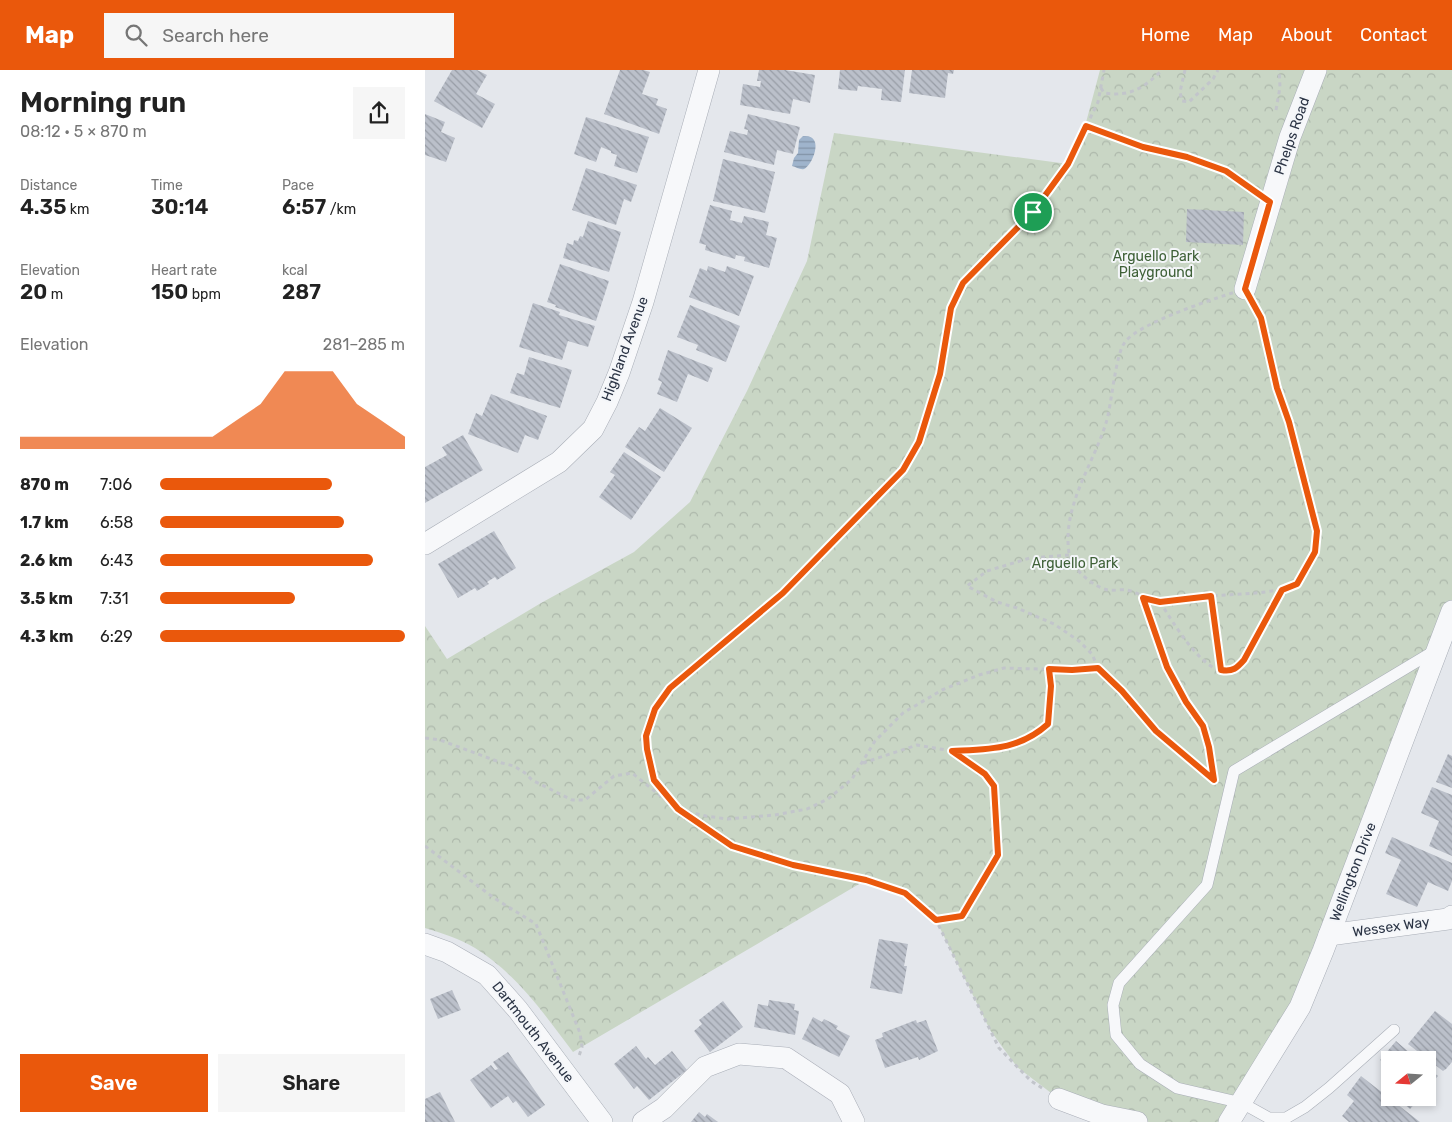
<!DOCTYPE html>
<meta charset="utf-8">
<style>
body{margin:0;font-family:Rubik,sans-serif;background:#f6f6f6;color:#222;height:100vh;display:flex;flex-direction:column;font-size:19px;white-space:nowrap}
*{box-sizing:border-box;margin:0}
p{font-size:16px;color:#767676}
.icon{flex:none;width:28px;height:28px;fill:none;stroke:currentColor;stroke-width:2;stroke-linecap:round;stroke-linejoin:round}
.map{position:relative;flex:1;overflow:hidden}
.details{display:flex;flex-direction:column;background:#fff;width:425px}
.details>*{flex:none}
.needle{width:32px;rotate:252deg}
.buttons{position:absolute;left:956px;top:981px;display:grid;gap:10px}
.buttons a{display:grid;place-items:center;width:55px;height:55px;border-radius:0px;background:#fff;box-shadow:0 2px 8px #0003;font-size:25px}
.pin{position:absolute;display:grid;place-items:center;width:42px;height:42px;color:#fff;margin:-21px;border:2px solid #fff;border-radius:50%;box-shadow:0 1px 5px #0007}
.round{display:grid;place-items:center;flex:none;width:52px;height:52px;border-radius:0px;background:#f6f6f6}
.head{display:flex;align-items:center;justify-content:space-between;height:85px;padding:0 20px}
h1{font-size:28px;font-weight:600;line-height:38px}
.stats{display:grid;grid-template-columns:repeat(3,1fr);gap:8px;height:85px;padding:5px 20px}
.stats div{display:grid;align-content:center}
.stats b{font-size:21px;font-weight:600}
.stats small{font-size:14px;font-weight:400}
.stats p{font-size:14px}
.chart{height:140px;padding:10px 20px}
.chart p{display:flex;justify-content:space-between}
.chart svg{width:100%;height:90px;margin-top:5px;fill:#ea580c;opacity:.7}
.primary-button{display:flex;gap:10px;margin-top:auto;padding:10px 20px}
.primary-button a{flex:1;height:58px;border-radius:0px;background:#ea580c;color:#fff;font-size:20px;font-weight:600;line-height:58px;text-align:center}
.primary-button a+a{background:#f6f6f6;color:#222}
ul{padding:0 20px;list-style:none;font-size:16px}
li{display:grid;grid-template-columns:80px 60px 1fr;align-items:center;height:38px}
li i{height:12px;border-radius:6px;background:#ea580c}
header{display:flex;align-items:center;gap:30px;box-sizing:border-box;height:70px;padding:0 25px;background:#ea580c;color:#fff}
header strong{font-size:24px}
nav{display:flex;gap:28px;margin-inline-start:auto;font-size:18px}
.search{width:350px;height:45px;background:#f6f6f6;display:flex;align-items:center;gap:12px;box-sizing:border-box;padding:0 18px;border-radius:0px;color:#767676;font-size:19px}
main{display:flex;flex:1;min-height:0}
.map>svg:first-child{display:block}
.park{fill:url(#park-crowns)}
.water{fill:url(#water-rules)}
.building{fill:url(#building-back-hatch)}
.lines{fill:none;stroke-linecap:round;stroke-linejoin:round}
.lane-casing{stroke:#a9aeb7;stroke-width:12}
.street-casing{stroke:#a9aeb7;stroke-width:22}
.path{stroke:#c2c5cb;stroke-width:3;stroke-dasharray:4 4;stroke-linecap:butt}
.lane{stroke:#f7f8fa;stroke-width:11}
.street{stroke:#f7f8fa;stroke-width:21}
.route-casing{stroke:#fff;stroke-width:10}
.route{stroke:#ea580c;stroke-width:6}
.labels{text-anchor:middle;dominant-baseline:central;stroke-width:4;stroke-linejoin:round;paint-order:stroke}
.street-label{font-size:14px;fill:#2b3445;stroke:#f4f6f9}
.park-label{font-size:14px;fill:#3f6138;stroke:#f4f6f9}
</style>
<header>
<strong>Map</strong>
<div class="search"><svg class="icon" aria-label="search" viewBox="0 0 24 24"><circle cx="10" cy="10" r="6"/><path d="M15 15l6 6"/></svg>Search here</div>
<nav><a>Home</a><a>Map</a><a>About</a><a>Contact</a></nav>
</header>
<main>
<section class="details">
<div class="head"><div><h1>Morning run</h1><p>08:12 · 5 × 870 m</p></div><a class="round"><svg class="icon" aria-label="share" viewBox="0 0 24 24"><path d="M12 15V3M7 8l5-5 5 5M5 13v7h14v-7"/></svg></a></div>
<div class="stats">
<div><p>Distance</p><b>4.35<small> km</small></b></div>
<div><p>Time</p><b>30:14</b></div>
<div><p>Pace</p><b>6:57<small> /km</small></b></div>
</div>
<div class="stats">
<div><p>Elevation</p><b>20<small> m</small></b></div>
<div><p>Heart rate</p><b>150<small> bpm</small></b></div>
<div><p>kcal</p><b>287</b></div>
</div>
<div class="chart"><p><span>Elevation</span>281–285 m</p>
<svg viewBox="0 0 160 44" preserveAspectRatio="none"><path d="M0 44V38L10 38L20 38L30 38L40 38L50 38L60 38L70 38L80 38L90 30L100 22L110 6L120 6L130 6L140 22L150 30L160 38V44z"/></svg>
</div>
<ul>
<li><b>870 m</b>7:06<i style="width:70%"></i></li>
<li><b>1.7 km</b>6:58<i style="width:75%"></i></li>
<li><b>2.6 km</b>6:43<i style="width:87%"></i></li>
<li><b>3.5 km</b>7:31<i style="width:55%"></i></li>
<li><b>4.3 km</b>6:29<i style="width:100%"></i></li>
</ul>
<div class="primary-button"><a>Save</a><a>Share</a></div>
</section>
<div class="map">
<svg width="1027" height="1052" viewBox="0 0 1027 1052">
<defs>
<pattern id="park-crowns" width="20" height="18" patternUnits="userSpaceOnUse" patternTransform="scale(1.25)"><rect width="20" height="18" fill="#c9d6c5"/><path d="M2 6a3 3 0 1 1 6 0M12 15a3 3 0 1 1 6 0" fill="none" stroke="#adb8ab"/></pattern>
<pattern id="water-rules" width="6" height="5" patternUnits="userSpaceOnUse" patternTransform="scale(1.25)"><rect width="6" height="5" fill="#9fb4cc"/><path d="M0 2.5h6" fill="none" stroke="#8293a7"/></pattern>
<pattern id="building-back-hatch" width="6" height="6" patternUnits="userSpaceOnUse" patternTransform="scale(1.25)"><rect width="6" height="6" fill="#bbc0ca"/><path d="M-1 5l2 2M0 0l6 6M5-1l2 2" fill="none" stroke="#989da6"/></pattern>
</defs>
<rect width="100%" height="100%" fill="#e4e7ec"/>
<path class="park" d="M675,0H1027V530L1012,579L904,865L804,1052H703L634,1029L592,997L565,960L511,850L480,823L441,810L148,982C119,944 92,904 50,878C35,869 17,863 0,858V556L22,589L116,533L209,482L265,432L322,321L382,191L409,63L643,94L659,60Z"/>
<path class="water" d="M378,66C401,64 387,96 379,99C375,100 371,97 367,96L369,88L373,83L374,70Z"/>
<g class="building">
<polygon points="27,0 52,0 62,5 51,24 70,34 57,58 9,31"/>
<polygon points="195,0 218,0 225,2 217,24 233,29 231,35 242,39 234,64 179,44"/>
<polygon points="334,0 360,0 390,5 385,33 368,29 365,44 315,35 318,14 335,17 336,11 332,11"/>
<polygon points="415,0 480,0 476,32 456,30 457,19 433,16 432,21 413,19"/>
<polygon points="487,0 529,0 528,4 523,3 520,28 484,23"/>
<polygon points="0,44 20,52 16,62 30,68 21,92 0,85"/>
<polygon points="323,44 375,57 368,84 352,80 349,95 299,82 305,61 322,65 323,60 319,59"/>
<polygon points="161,47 224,67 212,103 189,96 192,85 186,83 186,81 176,77 171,92 149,84"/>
<polygon points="298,89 350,102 340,143 288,131"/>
<polygon points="161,98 212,115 206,132 199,129 191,155 147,140"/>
<polygon points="285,135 307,141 305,150 317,153 319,146 344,152 341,165 352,168 344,198 319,191 320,187 311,185 310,189 280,180 281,175 274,173"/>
<polygon points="762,139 819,142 818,175 761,172"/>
<polygon points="163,151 196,162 184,202 138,188 142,173 148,175 149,170 153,171 155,166 158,167"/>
<polygon points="135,194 184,211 171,251 130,237 131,235 122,232"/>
<polygon points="283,196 300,202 302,196 329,206 314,246 264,227 275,198 282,201"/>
<polygon points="108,233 135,242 134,245 170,256 163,277 143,271 137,290 94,277"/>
<polygon points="265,235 315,256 301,292 271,280 273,275 252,267"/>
<polygon points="243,280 288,298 283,312 263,304 252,332 232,324 237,312 233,310"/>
<polygon points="104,287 147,300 135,338 85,323 92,303 99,305"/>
<polygon points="66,324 122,346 113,370 100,365 93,383 43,364 51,343 57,346"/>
<polygon points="235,338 267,358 239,402 200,377 214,357 220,361"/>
<polygon points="38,365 58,400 0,433 0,397 22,385 17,377"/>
<polygon points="199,382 236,407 206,450 174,427 190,405 185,402"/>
<polygon points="69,461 91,498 72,510 70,507 62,512 64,514 52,521 50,518 33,528 13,494"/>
<polygon points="1023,684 1027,686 1027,718 1011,712"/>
<polygon points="1007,717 1027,725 1027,786 1004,776 1014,751 996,743"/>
<polygon points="967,767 1027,793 1027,811 1023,821 1003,812 992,837 961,824 976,790 960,783"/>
<polygon points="454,869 483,874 479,896 482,896 477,924 445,918"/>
<polygon points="27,920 36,940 13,949 5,929"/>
<polygon points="344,930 370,934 369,940 374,941 370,965 329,957 333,934 343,936"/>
<polygon points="298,931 318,957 285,982 269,961 277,954 274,950"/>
<polygon points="1010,941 1027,954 1027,992 1021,999 1018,1001 983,974"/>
<polygon points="388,947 397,952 399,949 413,956 411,959 425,966 414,987 377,969"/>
<polygon points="491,950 492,953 501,950 513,981 494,990 493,987 460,998 450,970 458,967 457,963"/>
<polygon points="971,971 993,990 965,990 965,998 955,990"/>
<polygon points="211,976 221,989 223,987 230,995 247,981 262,1000 224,1030 212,1016 209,1019 189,994"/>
<polygon points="83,982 120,1035 103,1047 91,1031 88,1033 83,1026 66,1038 45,1010 66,995 70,1000 73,999 68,992"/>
<polygon points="1002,998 1013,1006 1002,1018"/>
<polygon points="936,1006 995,1052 924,1052 917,1046 929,1031 922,1025"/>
<polygon points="15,1022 30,1052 0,1052 0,1029"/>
<polygon points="972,1028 995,1028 985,1039"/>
<polygon points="274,1042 280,1047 282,1044 293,1052 266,1052"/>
</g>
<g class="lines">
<g class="lane-casing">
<polyline id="lane" points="969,960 904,1018 880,1037 861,1048 844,1048 817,1033 752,1018 715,994 691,965 688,935 694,913 782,815 809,701 1011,580"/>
</g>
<g class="street-casing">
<g id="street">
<polyline points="820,219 865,67 891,0"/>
<polyline points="0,474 134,392 168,359 182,332 194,303 218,232 284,0"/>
<polyline points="904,865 1023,849 1027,846"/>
<polyline points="0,874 22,882 62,905 93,940 177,1052"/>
<polyline points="634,1029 677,1045 712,1052"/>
<polyline points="218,1052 239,1038 280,997 314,984 361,988 415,1024 429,1052"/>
<polyline points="804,1052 875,937 898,881 1027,541"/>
</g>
</g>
<g class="path">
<polyline points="760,0 755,22 757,31 764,32 788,9 793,0"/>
<path d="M676,18L679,23C705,27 719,18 737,0"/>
<polyline points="851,40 855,17 854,0"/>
<polyline points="661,56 718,77 762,87 801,101 829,120"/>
<path d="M820,219L836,248L852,318L882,416L892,461L890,482L872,514C845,525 816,523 787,526C771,527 749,533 734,531C722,530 713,522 702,520C696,519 689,521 683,520C668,517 646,498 644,483C637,436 668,395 681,353C687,334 690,285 700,272C715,252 794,227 820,219Z"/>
<polyline points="644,485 605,488 562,501 542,516 572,532 592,538 629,554 654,571 667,584 673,598"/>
<polyline points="786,526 796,600"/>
<polyline points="718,528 742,597 761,632 778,656 784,677 789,711"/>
<path d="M735,532C747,550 783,615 811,599C814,597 817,593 819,590L857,520"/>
<polyline points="0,668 15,670 77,693 89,696 100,703 107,710 147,730 160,730 189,706 207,703 247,735"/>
<path d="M528,681C565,679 594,680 623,653L625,616L624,599"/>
<polyline points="438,693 492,675 527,681 560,704 569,716 573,785 537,846 511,850"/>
<polyline points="255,740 281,746 302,749 350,745 382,739 403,729 427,709 450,671 478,643 517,620 554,605 579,598 647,600 673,598 697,621 731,661 790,712"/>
<polyline points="0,776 69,828 111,854 155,963 157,977 154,986"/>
<polyline points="617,1018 606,1011 574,978 511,850 480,823 441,810 367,795 307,776 253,739 229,710 222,679 221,666 230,639 245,618 358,523 479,400 494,372 515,304 526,238 538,213 607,141 643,94 673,32 679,0"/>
</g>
<use href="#lane" class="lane"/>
<use href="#street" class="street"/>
</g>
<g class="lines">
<g class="route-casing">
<path id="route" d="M661,56L718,77L762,87L801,101L845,132L820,219L836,248L852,318L864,352L892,461L890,482L872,514L857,520L819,590C812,598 808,602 796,600L786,526L735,532L718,528L742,597L761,632L778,656L784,677L789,710L731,661L697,621L673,598L647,600L624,599L626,616L623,654C594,680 565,679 527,681L560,704L569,716L573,785L537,846L511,850L480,823L441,810L368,795L307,776L253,739L229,710L222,679L221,666L230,639L245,618L358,523L478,400L494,372L515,304L526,238L538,213L608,142L643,94Z"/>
</g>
<use href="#route" class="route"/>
</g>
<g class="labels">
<g class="street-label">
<text transform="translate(867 66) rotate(-71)">Phelps Road</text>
<text transform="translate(200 279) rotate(-70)">Highland Avenue</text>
<text transform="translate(928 802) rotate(-69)">Wellington Drive</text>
<text transform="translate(966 857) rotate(-8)">Wessex Way</text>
<text transform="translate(108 962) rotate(52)">Dartmouth Avenue</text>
</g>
<g class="park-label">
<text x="731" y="186">Arguello Park<tspan x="731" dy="16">Playground</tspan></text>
<text x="650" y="493">Arguello Park</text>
</g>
</g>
</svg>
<div class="buttons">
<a><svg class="needle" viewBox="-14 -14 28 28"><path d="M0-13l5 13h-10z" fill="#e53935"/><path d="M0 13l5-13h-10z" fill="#767676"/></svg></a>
</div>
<div class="pin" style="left:608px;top:142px;background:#1e9e55"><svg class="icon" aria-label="arrive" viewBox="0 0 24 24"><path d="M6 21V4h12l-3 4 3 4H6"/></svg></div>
</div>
</main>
